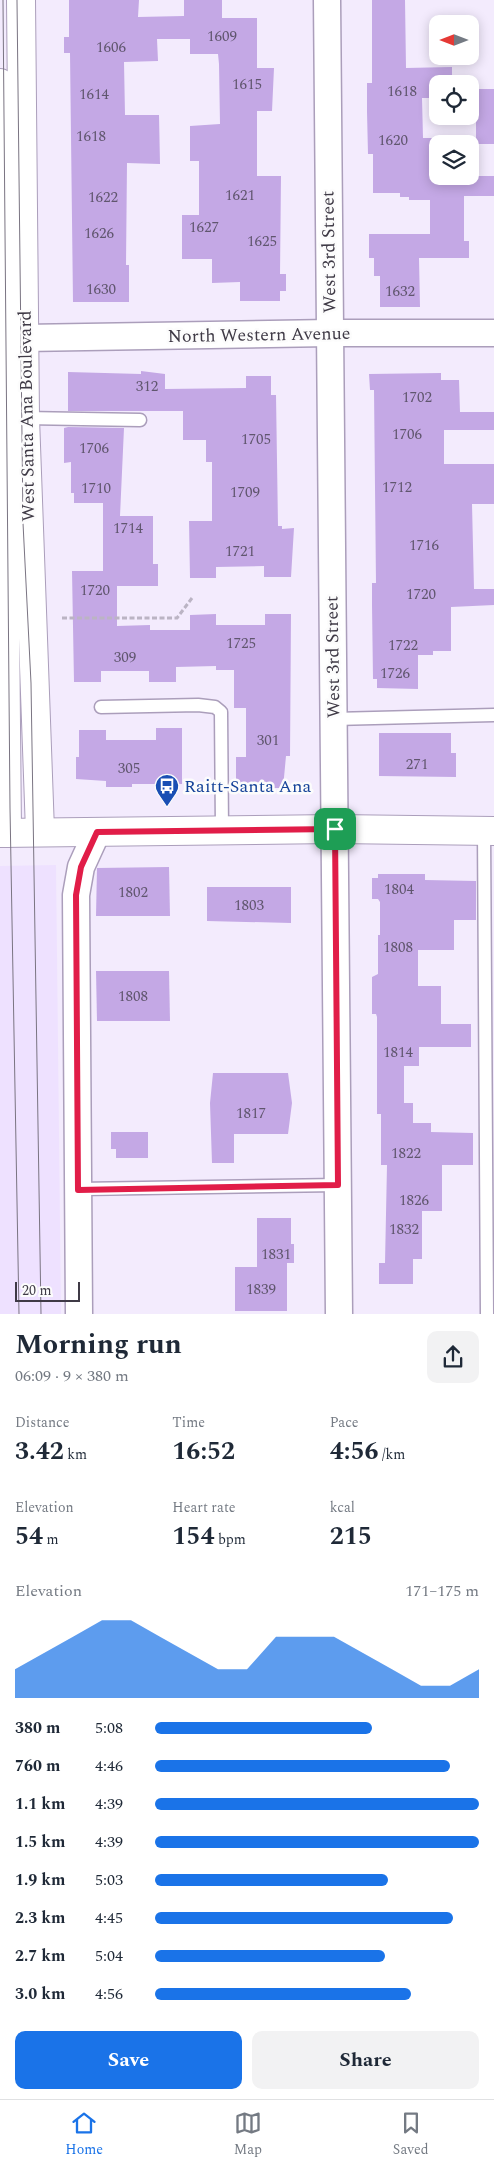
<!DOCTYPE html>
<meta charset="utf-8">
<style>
body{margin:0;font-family:Spectral,serif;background:#f2f2f3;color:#1f2937;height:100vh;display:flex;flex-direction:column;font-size:19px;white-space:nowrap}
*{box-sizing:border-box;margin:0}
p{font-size:16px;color:#747a83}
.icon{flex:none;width:28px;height:28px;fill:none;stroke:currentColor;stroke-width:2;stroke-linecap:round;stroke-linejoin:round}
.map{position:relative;height:1314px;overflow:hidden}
.details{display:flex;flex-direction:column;background:#fff;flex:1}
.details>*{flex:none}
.needle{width:32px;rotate:270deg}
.buttons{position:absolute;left:429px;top:15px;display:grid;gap:10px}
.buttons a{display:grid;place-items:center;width:50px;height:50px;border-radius:10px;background:#fff;box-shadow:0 2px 12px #0003;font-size:25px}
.scale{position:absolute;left:15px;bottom:12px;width:65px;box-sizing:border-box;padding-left:5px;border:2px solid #3f3a46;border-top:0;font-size:14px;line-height:18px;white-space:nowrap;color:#3f3a46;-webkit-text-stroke:4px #fcfcfc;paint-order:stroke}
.pin{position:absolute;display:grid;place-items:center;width:42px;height:42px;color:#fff;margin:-21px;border-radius:10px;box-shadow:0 2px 8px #0006}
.round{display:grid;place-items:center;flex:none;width:52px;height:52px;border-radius:10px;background:#f2f2f3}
.head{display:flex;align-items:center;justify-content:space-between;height:85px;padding:0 15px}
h1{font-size:28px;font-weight:700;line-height:38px}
.stats{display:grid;grid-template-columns:repeat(3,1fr);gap:8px;height:85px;padding:5px 15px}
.stats div{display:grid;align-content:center}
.stats b{font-size:25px;font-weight:700}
.stats small{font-size:14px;font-weight:400}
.stats p{font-size:14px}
.chart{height:140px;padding:10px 15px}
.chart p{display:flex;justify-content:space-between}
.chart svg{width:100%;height:90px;margin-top:5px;fill:#1a73e8;opacity:.7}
.primary-button{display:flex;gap:10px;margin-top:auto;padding:10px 15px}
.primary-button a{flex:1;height:58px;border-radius:10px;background:#1a73e8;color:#fff;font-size:20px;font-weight:700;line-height:58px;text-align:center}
.primary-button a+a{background:#f2f2f3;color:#1f2937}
ul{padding:0 15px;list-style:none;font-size:16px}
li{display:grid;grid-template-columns:80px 60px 1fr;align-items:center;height:38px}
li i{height:12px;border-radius:6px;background:#1a73e8}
.dock{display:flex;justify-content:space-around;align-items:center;height:70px;border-top:1px solid #e0e1e3;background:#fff;font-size:14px;color:#747a83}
.dock a{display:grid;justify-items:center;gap:2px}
.dock .on{color:#1a73e8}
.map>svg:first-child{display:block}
.built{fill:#eee1ff}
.building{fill:#c4a8e5}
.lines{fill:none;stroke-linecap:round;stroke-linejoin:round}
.service-casing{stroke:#ab9ebb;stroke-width:15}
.minor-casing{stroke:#ab9ebb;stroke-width:29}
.tertiary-casing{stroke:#ab9ebb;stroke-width:30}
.secondary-casing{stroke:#ab9ebb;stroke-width:30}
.path{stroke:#bbb4c4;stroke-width:3;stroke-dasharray:5 2.5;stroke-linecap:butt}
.service{stroke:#fff;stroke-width:12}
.minor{stroke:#fff;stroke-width:26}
.tertiary{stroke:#fff;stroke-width:28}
.secondary{stroke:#fff;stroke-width:28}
.tram{stroke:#7a7482;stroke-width:1}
.route-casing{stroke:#fff;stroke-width:10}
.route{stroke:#e11d48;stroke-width:6}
.labels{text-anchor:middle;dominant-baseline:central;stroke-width:5;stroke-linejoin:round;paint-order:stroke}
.number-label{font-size:15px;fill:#60566e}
.street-label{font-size:18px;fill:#3f3a46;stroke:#fcfcfc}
.transit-label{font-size:18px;fill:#164399;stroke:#fcfcfc;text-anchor:start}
</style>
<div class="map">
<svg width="494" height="1314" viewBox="0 0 494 1314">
<rect width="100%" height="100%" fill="#f3ebfd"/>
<polygon class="built" points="56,865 61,1314 0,1314 0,866"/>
<g class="building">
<polygon points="69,0 139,0 138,17 184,16 184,0 222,0 222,18 257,18 257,68 274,68 272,111 257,111 257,176 281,176 280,274 286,274 286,291 280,291 280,301 240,301 240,282 212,283 212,259 182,259 182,215 199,215 199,161 190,161 190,126 220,124 219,64 218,54 190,54 190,39 157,39 158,61 124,62 125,115 159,115 160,164 127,163 126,265 129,265 129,302 73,302 70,53 64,53 64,37 69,37"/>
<polygon points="372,0 405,0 406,68 452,67 452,84 438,84 438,98 422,98 423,138 438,138 438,176 494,176 494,196 464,196 464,241 469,241 469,258 419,258 420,307 380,307 380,276 374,276 374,258 369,258 369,234 430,234 430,200 409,200 409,197 400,197 400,193 373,193 373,154 368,154 367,112 367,83 372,83"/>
<rect x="476" y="89" width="18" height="55"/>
<polygon points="141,371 165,374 165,389 246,388 246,376 271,376 271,395 276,395 278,526 282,526 282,529 294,528 291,577 264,577 264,566 216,567 216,578 190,578 189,521 212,521 212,462 206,462 206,440 183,440 183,411 68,411 68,372 141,374"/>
<polygon points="441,373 441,380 459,380 460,412 494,412 494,430 444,430 444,464 494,464 494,504 472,504 474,589 494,589 494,605 451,607 451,651 433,651 433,655 418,655 418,689 377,688 377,679 373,679 372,605 372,583 376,583 374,390 370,390 369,374"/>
<polygon points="68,427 124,428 120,516 153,516 153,564 158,564 158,586 117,586 117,626 150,625 150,630 190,630 190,615 216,614 216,625 265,625 265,614 291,614 290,756 286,756 283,788 265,788 265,783 236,784 236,757 246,757 246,708 234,708 234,670 216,670 216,666 176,667 176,682 149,682 149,671 101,671 101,682 74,682 72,571 103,571 103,503 74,503 74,493 71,493 71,462 64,463 64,428"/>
<polygon points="156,728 182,728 182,784 132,784 132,787 106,787 106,781 76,779 76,757 79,757 79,730 106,730 106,740 156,740"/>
<polygon points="379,733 451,733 451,753 456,753 456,777 379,776"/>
<polygon points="169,867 170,916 96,916 97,868"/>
<polygon points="378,874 425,874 425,880 476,881 476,920 454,920 454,950 418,950 418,986 441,986 441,1024 471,1024 471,1047 419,1047 419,1066 404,1066 404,1103 413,1103 413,1123 431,1123 431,1132 473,1133 473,1165 442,1165 442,1211 422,1211 422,1259 413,1259 413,1284 379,1284 379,1263 385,1263 387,1165 381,1165 381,1114 377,1114 377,1017 376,1014 372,1014 372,977 378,974 378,935 380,935 380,902 378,899 372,899 372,878 378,878"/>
<polygon points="207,887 291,887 291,923 207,921"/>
<polygon points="96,971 169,971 170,1021 97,1021"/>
<polygon points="213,1073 288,1073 292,1103 288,1134 234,1134 234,1163 212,1163 210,1103"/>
<polygon points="111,1132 148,1132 148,1158 116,1158 116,1149 111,1149"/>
<polygon points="257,1218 291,1218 291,1244 294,1244 294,1263 287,1263 287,1311 235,1311 235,1267 257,1267"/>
</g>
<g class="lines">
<g class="service-casing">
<g id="service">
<polyline points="25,418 140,420"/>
<polyline points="101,707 198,705 215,707 221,712 222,830"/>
<polyline points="334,719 494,715"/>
<polyline points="484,831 487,1314"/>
<polyline points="78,1189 338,1185"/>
</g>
</g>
<g class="minor-casing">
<g id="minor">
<polyline points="327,0 339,1314"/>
<polyline points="24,338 330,333 494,333"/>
<polyline points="79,1314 76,895 81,867 97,832"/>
</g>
</g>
<g class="tertiary-casing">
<polyline id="tertiary" points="0,833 335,829 494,831"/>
</g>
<g class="secondary-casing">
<g id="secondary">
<polyline points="21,0 25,418 40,831"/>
<polyline points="0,83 7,833"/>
</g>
</g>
<polyline class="path" points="62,618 177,618 192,598"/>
<use href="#service" class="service"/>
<use href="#minor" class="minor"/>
<use href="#tertiary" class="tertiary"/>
<use href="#secondary" class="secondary"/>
<g class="tram">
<polyline points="3,0 10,808 19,1314"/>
<polyline points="17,0 23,523 31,683 41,1314"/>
</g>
</g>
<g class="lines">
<g class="route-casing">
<polygon id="route" points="335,829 338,1185 78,1190 76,895 81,867 97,832"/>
</g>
<use href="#route" class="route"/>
</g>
<defs>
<g id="bus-pin" transform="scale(1.25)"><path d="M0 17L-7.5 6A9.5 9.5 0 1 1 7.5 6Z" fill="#1a4fb4" stroke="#fcfcfc"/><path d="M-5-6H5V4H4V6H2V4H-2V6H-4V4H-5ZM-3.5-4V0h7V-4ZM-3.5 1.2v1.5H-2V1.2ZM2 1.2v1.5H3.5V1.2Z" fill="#fff"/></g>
</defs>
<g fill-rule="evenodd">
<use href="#bus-pin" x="167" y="786"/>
</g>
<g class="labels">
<g class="number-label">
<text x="222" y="36">1609</text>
<text x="111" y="47">1606</text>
<text x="247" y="84">1615</text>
<text x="402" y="91">1618</text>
<text x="94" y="94">1614</text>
<text x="91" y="136">1618</text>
<text x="393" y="140">1620</text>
<text x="240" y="195">1621</text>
<text x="103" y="197">1622</text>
<text x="204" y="227">1627</text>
<text x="99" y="233">1626</text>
<text x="262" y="241">1625</text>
<text x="101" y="289">1630</text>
<text x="400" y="291">1632</text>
<text x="147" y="386">312</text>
<text x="417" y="397">1702</text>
<text x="407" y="434">1706</text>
<text x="256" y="439">1705</text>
<text x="94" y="448">1706</text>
<text x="397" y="487">1712</text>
<text x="96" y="488">1710</text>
<text x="245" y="492">1709</text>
<text x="128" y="528">1714</text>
<text x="424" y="545">1716</text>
<text x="240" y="551">1721</text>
<text x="95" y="590">1720</text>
<text x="421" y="594">1720</text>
<text x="241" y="643">1725</text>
<text x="403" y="645">1722</text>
<text x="125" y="657">309</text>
<text x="395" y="673">1726</text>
<text x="268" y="740">301</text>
<text x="417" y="764">271</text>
<text x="129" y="768">305</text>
<text x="399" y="889">1804</text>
<text x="133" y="892">1802</text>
<text x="249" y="905">1803</text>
<text x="398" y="947">1808</text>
<text x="133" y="996">1808</text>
<text x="398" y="1052">1814</text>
<text x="251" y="1113">1817</text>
<text x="406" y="1153">1822</text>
<text x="414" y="1200">1826</text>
<text x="404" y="1229">1832</text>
<text x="276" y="1254">1831</text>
<text x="261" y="1289">1839</text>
</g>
<g class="street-label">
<text transform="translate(329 252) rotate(-91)">West 3rd Street</text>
<text transform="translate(259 335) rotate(-1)">North Western Avenue</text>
<text transform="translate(27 416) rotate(-91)">West Santa Ana Boulevard</text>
<text transform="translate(333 657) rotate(-91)">West 3rd Street</text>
</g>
<g class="transit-label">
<text x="184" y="786">Raitt-Santa Ana</text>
</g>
</g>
</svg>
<div class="buttons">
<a><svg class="needle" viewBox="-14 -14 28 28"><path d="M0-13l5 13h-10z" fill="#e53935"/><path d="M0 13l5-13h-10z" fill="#747a83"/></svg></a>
<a><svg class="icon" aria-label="locate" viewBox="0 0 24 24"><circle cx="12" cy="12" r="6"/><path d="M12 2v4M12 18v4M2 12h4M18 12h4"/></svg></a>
<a><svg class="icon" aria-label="layers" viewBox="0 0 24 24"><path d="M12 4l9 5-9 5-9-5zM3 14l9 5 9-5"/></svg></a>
</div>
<div class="scale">20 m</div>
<div class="pin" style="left:335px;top:829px;background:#1e9e55"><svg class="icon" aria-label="arrive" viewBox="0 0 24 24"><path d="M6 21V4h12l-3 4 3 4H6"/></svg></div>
</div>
<section class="details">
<div class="head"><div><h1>Morning run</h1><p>06:09 · 9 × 380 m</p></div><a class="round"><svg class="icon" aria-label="share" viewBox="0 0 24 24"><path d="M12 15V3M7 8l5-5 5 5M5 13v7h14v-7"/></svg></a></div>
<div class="stats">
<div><p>Distance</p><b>3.42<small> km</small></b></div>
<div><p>Time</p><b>16:52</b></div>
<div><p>Pace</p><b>4:56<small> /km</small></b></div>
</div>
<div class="stats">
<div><p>Elevation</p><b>54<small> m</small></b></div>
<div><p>Heart rate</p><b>154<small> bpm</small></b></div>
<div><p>kcal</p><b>215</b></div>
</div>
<div class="chart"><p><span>Elevation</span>171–175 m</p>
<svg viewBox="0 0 160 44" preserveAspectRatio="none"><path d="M0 44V30L10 22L20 14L30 6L40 6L50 14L60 22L70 30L80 30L90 14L100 14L110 14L120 22L130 30L140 38L150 38L160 30V44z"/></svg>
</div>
<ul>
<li><b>380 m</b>5:08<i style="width:67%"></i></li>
<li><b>760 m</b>4:46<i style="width:91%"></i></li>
<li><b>1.1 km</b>4:39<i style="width:100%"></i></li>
<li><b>1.5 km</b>4:39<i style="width:100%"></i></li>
<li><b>1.9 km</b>5:03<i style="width:72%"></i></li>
<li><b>2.3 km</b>4:45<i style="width:92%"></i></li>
<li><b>2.7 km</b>5:04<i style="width:71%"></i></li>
<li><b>3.0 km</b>4:56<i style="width:79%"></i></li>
</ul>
<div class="primary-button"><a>Save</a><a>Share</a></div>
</section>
<nav class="dock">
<a class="on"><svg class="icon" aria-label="home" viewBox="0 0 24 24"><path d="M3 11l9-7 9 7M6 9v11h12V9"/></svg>Home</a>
<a><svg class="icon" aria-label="map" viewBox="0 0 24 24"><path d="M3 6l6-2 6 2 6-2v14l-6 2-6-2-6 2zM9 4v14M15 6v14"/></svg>Map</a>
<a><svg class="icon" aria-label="saved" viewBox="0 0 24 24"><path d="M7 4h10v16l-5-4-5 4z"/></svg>Saved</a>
</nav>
